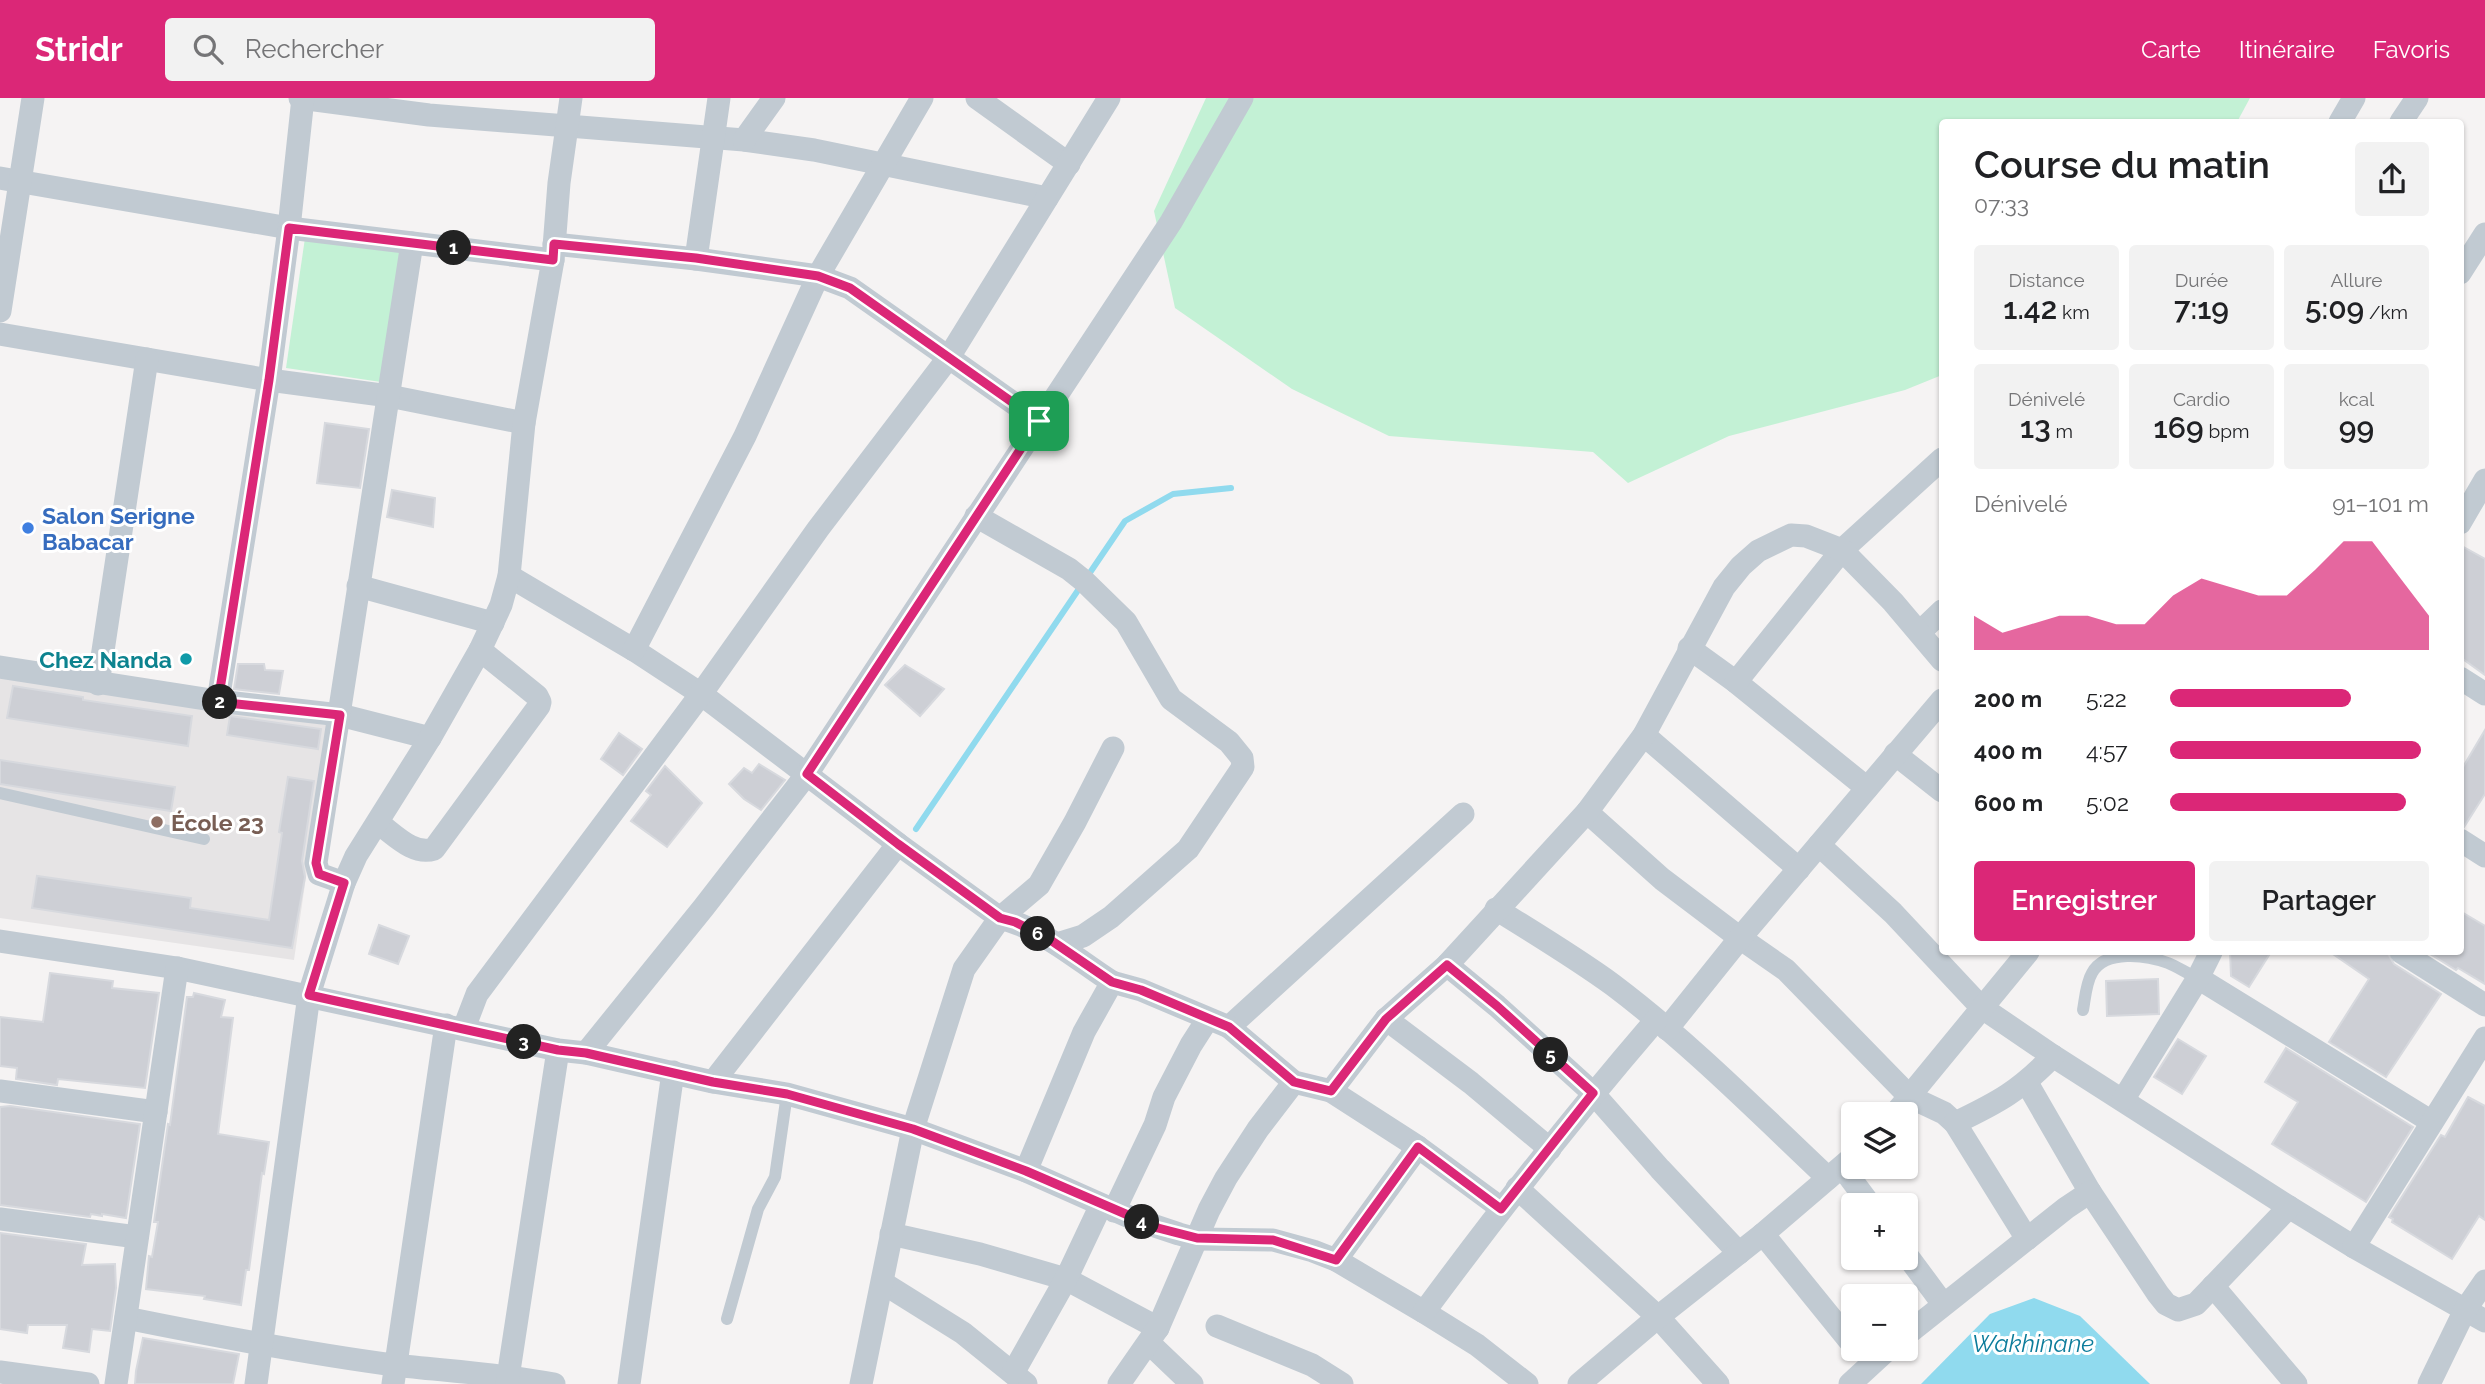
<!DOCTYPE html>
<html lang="fr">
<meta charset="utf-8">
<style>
body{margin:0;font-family:Raleway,sans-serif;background:#f2f2f2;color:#202124;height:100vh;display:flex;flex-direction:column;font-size:26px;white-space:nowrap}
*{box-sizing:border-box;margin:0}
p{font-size:23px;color:#757577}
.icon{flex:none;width:38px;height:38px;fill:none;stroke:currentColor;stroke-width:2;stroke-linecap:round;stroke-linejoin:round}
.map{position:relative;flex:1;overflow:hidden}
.side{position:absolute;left:1939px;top:21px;width:525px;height:836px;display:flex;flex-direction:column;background:#fff;border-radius:7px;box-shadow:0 2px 5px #0004}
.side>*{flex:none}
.fabs{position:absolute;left:1841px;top:1004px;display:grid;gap:14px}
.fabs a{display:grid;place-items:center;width:77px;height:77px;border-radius:7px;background:#fff;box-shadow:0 2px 5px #0004;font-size:35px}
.pin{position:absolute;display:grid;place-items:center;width:60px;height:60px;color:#fff;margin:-30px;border-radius:14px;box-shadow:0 4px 10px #0006}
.km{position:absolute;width:35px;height:35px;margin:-18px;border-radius:50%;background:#222;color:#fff;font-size:19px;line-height:35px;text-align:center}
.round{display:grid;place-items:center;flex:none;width:74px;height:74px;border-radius:7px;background:#f2f2f2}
.summary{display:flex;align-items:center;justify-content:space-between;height:119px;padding:0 35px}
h1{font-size:38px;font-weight:600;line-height:52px}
.metrics{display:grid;grid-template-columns:repeat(3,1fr);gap:10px;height:119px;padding:7px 35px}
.metrics div{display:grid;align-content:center;border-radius:7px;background:#f2f2f2;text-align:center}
.metrics b{font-size:30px;font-weight:600}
.metrics small{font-size:19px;font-weight:400}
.metrics p{font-size:19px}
.chart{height:196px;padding:14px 35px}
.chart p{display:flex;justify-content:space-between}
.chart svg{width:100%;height:126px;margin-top:7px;fill:#db2777;opacity:.7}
.action{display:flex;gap:14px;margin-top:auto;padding:14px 35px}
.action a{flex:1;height:80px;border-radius:7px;background:#db2777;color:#fff;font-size:28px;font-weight:600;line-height:80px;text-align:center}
.action a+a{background:#f2f2f2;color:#202124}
ul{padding:0 35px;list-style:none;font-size:23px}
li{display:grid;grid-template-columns:112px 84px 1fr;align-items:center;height:52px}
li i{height:18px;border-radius:9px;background:#db2777}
header{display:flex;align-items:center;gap:42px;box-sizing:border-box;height:98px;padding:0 35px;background:#db2777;color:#fff}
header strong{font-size:33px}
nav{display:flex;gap:38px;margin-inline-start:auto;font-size:24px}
.search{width:490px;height:63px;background:#f2f2f2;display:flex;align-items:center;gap:18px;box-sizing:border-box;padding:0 24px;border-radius:7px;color:#757577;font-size:26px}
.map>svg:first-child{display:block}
.education{fill:#e6e4e5}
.green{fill:#c3f1d5}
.water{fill:#90daee}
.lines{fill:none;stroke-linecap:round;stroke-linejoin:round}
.stream{stroke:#90daee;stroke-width:6}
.building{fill:#cdcfd5;stroke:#d7d9de;stroke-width:2}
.lane{stroke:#c1cad2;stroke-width:12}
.street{stroke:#c1cad2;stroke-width:23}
.route-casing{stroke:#fff;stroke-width:14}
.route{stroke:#db2777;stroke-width:9}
.shop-dot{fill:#3f7fe0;stroke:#fff;stroke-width:2.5}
.culture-dot{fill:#0f9aa8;stroke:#fff;stroke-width:2.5}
.education-dot{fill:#8d6e63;stroke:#fff;stroke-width:2.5}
.labels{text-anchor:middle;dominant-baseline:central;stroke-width:6;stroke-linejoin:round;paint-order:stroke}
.shop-label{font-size:23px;font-weight:bold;fill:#366cbe;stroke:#fff;text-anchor:start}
.culture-label{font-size:23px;font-weight:bold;fill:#0d838f;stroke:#fff;text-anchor:end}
.education-label{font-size:23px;font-weight:bold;fill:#785e54;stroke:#fff;text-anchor:start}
.water-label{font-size:24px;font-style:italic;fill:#0c7c9b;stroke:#fff}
</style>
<header>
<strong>Stridr</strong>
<div class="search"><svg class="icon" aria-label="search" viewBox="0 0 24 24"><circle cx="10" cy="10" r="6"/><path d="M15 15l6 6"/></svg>Rechercher</div>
<nav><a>Carte</a><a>Itinéraire</a><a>Favoris</a></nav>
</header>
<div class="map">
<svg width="2485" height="1286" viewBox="0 0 2485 1286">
<rect width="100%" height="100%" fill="#f5f3f3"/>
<polygon class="education" points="0,580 328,627 294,862 0,820"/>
<g class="green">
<polygon points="1206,0 2250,0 2237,24 1942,24 1942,277 1905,292 1729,338 1628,385 1593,354 1389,338 1292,291 1175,210 1154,113"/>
<polygon points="305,140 400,154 381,284 286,270"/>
</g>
<polygon class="water" points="2034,1200 2080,1218 2150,1286 1921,1286 1990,1216"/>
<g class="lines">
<polyline class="stream" points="916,731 1125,423 1173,396 1231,390"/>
</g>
<g class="building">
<polygon points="325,325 369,331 360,390 317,385"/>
<polygon points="392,392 435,400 433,429 387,419"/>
<polygon points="2460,447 2485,461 2485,577 2460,559"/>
<polygon points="238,566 264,566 265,572 283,573 279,596 234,591"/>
<polygon points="905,567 944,591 920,618 885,587"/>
<polygon points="13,588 83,599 83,602 192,618 188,648 7,620"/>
<polygon points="230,618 321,631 318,651 227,637"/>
<polygon points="2485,632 2485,696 2464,729 2460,728 2460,674"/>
<polygon points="619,635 642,651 623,677 601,661"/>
<polygon points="0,662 175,689 171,713 0,686"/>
<polygon points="759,666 785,682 761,712 744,701 729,686 744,670 752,675"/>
<polygon points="665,668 702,705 667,749 631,723 651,697 646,693"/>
<polygon points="288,679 314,683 302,763 305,779 292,850 32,810 37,778 191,800 190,810 269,822 282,735 279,734"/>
<polygon points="2460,813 2485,828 2485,886 2458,870 2456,872 2427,854 2460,854"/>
<polygon points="379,827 409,838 398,866 369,856"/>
<polygon points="2230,854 2271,854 2249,889 2231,878"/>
<polygon points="2330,854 2387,854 2394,866 2441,896 2386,979 2329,944 2369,881"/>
<polygon points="50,875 113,883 112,890 159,895 145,990 58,981 57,987 16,981 17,970 0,968 0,919 43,924"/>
<polygon points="2158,881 2159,916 2107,918 2106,883"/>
<polygon points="194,895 225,902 221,919 233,920 218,1036 269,1044 264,1076 262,1075 249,1172 246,1172 241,1207 204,1201 205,1198 196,1197 146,1191 149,1158 152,1159 158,1124 154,1124 168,1026 170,1027 187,899 193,899"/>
<polygon points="2178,941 2206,958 2182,996 2154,979"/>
<polygon points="2286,950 2413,1029 2366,1104 2272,1046 2298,1004 2265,984"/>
<polygon points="2468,999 2485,1008 2485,1122 2479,1118 2452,1161 2392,1124 2393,1121 2389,1119 2441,1037 2445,1039"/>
<polygon points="10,1008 140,1026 126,1120 102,1116 102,1118 91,1116 90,1119 0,1107 0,1009"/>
<polygon points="0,1135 86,1146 82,1167 115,1166 116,1190 110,1233 92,1231 89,1254 63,1250 67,1227 28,1227 27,1235 0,1231"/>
<polygon points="143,1240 239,1256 233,1286 135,1286 136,1273"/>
</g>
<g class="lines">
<g class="lane">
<polyline points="0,695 204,741"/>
<path d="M2083,912C2085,901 2086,885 2092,875C2105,851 2147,857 2168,865C2178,869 2188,876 2198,880"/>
<polyline points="727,1221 758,1111 775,1079 787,996"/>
</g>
<g class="street">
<polyline points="300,0 429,17 744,42 814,52 1047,100"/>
<polyline points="977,0 1069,66"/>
<polyline points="2340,24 2354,0"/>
<polyline points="2401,24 2417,0"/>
<polyline points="744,42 774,0"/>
<polyline points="0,80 289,130 553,162"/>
<polyline points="554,146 696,161 818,178 850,190 1039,323"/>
<polyline points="696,161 719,0"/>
<polyline points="2460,175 2485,136"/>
<polyline points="0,213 33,0"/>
<polyline points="0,236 269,282 389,298 524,325"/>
<polyline points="976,418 1069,471 1084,483 1126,524 1171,601 1229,644 1242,660 1243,669 1188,751 1111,819 1083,838 1057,846"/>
<polyline points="2460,425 2485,382"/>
<path d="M509,478L634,552L701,596L898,746L1000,820C1043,831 1076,861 1112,884"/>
<polyline points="358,488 493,525"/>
<polyline points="1920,534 1942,513"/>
<polyline points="1689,550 1736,584 1867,690"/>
<polyline points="634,552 745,338 818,178 922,0"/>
<polyline points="0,569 218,603 340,617 430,640"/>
<polyline points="2460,580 2485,596"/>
<polyline points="1736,584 1842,452 1942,361"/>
<polyline points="98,586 147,261"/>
<polyline points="218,603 269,282 289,130 303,0"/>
<polyline points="1644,637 1799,771"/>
<polyline points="1895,656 1942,693"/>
<polyline points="1587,714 1662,781 1740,840 1786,872 1910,999 1944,1015 1955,1025 2027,1141"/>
<path d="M378,725C394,736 413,758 434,751L539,608L540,604L537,598L480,552"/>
<polyline points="2460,742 2485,758"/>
<polyline points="1819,747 1893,815 1981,909 2053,958 2289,1109 2354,1149 2485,1223"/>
<polyline points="344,785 319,776 316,765 412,145"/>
<path d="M1496,811C1536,836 1576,860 1613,887C1690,945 1758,1014 1828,1080"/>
<polyline points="0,843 177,870 558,952 586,955 713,984 787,996 913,1031 1026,1073 1134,1121 1179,1136 1197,1141 1273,1142 1313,1153 1336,1162 1424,1214 1477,1247 1527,1286"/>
<polyline points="2401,854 2485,907"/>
<polyline points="1447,867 1497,908 1593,995 1660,1071 1739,1155"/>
<polyline points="2198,880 2432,1024"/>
<polyline points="1386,921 1471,985 1550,1051"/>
<polyline points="1229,929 1463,716"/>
<polyline points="464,930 477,896 701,596 818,431 949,259 1109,0"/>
<polyline points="1667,931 1740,840 1942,602"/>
<polyline points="586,955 704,809 807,676 1171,124 1242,0"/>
<polyline points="713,984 898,746"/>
<polyline points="2027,985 2090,1094 2158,1196 2166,1206 2178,1212 2196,1206 2289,1109"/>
<polyline points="0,993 156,1014"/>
<polyline points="1331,993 1418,1049 1501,1110"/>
<polyline points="2123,1002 2198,880 2211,854"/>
<polyline points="1894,1017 2028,854"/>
<path d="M1955,1025C1999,1004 2019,993 2053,958"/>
<polyline points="1842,1069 1871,1108"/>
<polyline points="1026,1073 1084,934 1112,884 1141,892 1229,929 1294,984 1331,993 1386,921 1447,867 1587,714 1644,637 1724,489 1741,468 1758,453 1791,437 1806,438 1842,452 1893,504 1942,562"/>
<polyline points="1517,1090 1658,1219 1718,1286"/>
<polyline points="1114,1113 1155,1027 1164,999 1191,947 1207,922"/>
<polyline points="0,1121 137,1139"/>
<polyline points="891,1136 980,1156 1066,1181 1158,1230"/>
<polyline points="1763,1136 1853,1247"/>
<polyline points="2354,1149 2485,940"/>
<polyline points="1906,1156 1943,1206"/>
<polyline points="1336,1162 1418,1049"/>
<polyline points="883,1185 963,1235 1026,1286"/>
<polyline points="2213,1188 2296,1286"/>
<path d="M1424,1214C1498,1114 1575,1016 1656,922"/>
<path d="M126,1220C215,1238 304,1255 394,1267C448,1273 501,1276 554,1286"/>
<polyline points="1217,1228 1312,1267 1342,1286"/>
<polyline points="1906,1237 2066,1110 2090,1094"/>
<polyline points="1149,1245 1192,1286"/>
<polyline points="0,1274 88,1286"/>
<polyline points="1013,1275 1066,1181 1101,1107"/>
<polyline points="116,1286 177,870"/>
<polyline points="256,1286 309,897 344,785 356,758 430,640 480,552 501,507 509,478 524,325 553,162 559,85 571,0"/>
<polyline points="393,1286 446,927"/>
<polyline points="507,1286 558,952"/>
<polyline points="629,1286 673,974"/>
<polyline points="861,1286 913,1031 964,871 1000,820 1039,787 1075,724 1113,650"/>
<polyline points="1119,1286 1158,1230 1209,1112 1226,1080 1258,1031 1294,984"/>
<polyline points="1579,1286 1658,1219 1763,1136 1853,1059"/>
<polyline points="1850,1286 1888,1251"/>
<polyline points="2429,1286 2465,1212 2485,1183"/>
</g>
</g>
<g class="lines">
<g class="route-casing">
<polygon id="route" points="289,130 553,162 554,146 696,160 818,178 850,190 1039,323 807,676 898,746 1000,820 1015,824 1049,841 1112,884 1141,892 1229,929 1294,984 1331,993 1386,921 1447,867 1497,908 1593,995 1501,1111 1418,1049 1336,1162 1273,1142 1197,1140 1158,1130 1026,1073 970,1052 913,1031 787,996 713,984 586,955 558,952 309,897 344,785 319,776 316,765 340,617 218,604 269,282"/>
</g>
<use href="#route" class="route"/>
</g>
<circle class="shop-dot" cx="28" cy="430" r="7"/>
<circle class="culture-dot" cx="186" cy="561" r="7"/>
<circle class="education-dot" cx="157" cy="724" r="7"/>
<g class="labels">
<g class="shop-label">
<text x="42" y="417">Salon Serigne<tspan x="42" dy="26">Babacar</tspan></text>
</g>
<g class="culture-label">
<text x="172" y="561">Chez Nanda</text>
</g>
<g class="education-label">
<text x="171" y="724">École 23</text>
</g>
<g class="water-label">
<text x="2033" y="1245">Wakhinane</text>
</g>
</g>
</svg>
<div class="fabs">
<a><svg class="icon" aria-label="layers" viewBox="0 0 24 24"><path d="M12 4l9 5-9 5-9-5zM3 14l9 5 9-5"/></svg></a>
<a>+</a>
<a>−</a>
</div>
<div class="pin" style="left:1039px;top:323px;background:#1e9e55"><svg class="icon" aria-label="arrive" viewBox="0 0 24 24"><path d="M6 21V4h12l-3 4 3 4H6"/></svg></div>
<b class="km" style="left:454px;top:150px">1</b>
<b class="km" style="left:220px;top:604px">2</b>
<b class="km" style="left:524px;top:944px">3</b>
<b class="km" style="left:1142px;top:1124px">4</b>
<b class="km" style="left:1551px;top:957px">5</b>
<b class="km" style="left:1038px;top:836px">6</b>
<section class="side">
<div class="summary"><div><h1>Course du matin</h1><p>07:33</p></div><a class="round"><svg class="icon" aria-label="share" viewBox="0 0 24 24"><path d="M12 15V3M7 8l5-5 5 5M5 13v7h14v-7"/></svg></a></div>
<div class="metrics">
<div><p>Distance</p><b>1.42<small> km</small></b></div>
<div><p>Durée</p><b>7:19</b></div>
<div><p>Allure</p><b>5:09<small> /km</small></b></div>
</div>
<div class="metrics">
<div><p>Dénivelé</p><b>13<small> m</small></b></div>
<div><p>Cardio</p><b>169<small> bpm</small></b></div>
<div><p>kcal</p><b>99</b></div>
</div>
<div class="chart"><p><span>Dénivelé</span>91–101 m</p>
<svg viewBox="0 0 160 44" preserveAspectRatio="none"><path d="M0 44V32L10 38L20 35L30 32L40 32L50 35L60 35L70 25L80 19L90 22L100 25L110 25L120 16L130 6L140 6L150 19L160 32V44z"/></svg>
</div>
<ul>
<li><b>200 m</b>5:22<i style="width:70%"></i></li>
<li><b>400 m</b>4:57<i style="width:97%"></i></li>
<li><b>600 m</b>5:02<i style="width:91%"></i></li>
</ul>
<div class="action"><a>Enregistrer</a><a>Partager</a></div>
</section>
</div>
